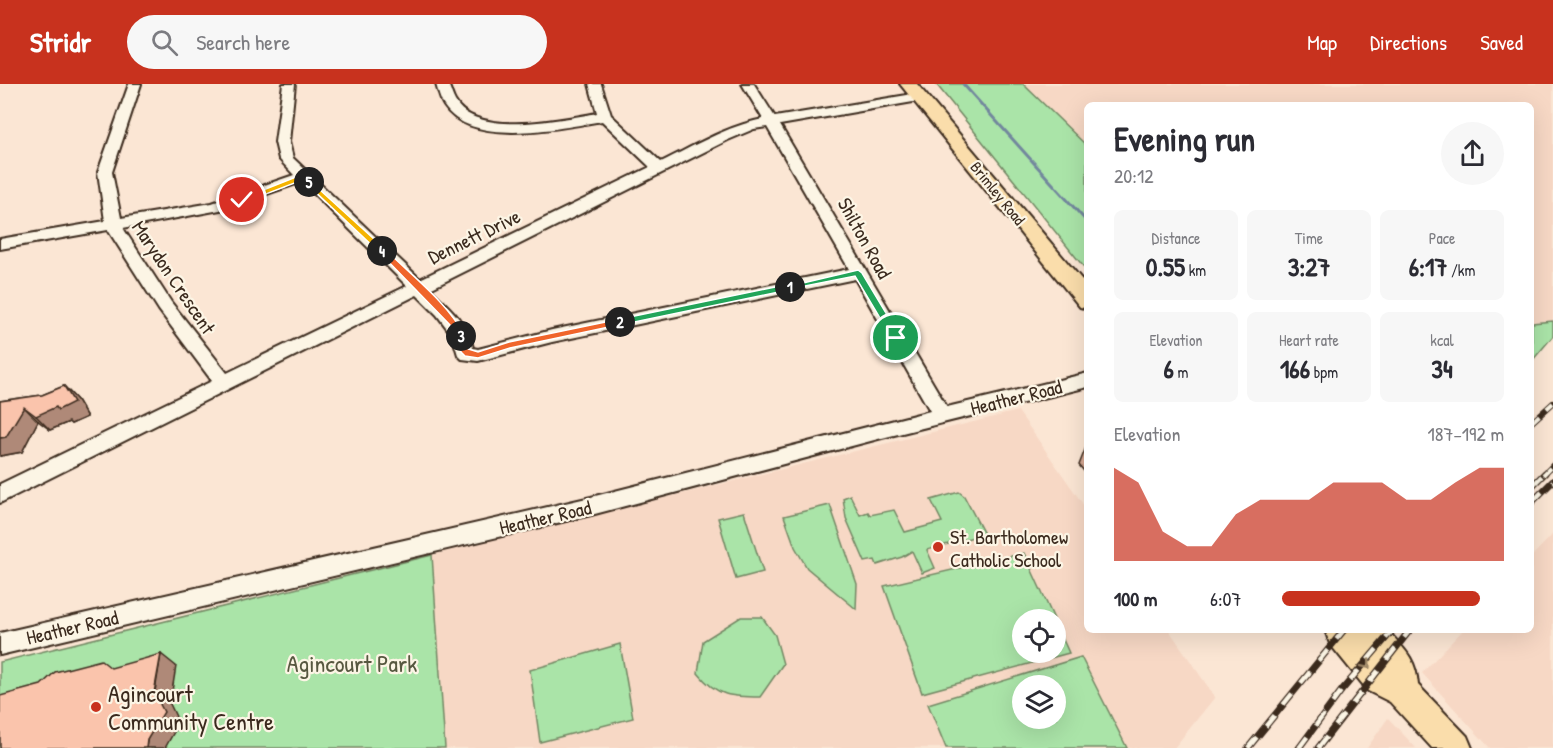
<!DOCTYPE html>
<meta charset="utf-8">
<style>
body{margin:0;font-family:"Patrick Hand",sans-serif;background:#f7f7f7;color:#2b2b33;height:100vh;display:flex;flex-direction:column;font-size:22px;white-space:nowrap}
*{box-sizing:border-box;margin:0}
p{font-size:20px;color:#7c7c81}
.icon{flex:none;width:33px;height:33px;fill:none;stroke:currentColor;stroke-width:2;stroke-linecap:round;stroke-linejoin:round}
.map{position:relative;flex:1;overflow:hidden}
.panel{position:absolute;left:1084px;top:18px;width:450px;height:531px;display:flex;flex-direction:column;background:#fff;border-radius:9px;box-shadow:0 6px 24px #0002}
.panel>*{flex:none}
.controls{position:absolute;left:1012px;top:525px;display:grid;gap:12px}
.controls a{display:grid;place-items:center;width:54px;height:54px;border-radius:50%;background:#fff;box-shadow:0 6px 24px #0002;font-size:30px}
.pin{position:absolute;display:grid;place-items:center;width:51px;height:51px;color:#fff;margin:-26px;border:3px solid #fff;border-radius:50%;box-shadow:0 2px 6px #0007}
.km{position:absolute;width:30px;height:30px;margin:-15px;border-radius:50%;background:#222;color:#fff;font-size:16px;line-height:30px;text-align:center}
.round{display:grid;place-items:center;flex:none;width:63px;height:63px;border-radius:32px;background:#f7f7f7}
.head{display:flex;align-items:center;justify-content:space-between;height:102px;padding:0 30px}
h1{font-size:33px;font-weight:700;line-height:45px}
.stats{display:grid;grid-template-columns:repeat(3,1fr);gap:9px;height:102px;padding:6px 30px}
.stats div{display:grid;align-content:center;border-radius:9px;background:#f7f7f7;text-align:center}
.stats b{font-size:26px;font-weight:700}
.stats small{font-size:16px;font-weight:400}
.stats p{font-size:16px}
.chart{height:168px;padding:12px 30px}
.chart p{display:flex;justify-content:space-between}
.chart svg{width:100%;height:108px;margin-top:6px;fill:#c8321e;opacity:.7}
ul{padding:0 30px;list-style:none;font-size:20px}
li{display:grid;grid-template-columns:96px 72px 1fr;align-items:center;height:45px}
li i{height:15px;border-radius:8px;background:#c8321e}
header{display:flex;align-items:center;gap:36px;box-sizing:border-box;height:84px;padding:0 30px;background:#c8321e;color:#fff}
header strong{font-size:28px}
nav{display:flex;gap:33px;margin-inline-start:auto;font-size:21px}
.search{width:420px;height:54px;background:#f7f7f7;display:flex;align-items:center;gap:15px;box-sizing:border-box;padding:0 21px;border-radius:33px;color:#7c7c81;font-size:22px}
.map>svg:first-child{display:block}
.built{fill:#f7d8c5;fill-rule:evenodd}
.green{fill:#aae4a8;stroke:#728763;stroke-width:1.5;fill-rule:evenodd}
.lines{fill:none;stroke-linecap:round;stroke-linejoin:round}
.stream{stroke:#72879d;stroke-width:3}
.minor-casing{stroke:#3b2a1e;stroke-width:4}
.major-casing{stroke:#3b2a1e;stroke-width:4}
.minor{fill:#fcf5e5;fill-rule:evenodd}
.major{fill:#faddab;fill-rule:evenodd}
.rail-far1-casing{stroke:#3b2a1e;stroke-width:6}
.rail-casing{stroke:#3b2a1e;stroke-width:7}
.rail-far1{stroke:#fcf5e5;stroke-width:4;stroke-dasharray:10;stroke-linecap:butt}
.rail{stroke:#fcf5e5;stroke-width:4.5;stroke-dasharray:14;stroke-linecap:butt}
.wall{fill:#d7a994;stroke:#3b2a1e;stroke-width:1.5}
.shaded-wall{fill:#af8978;stroke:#3b2a1e;stroke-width:1.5}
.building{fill:#fac4ac;stroke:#3b2a1e;stroke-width:1.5}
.oneway{stroke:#9a8464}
.split-1{fill:#22a559;stroke:#fff;stroke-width:1.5}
.split-2{fill:#22a559;stroke:#fff;stroke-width:1.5}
.split-3{fill:#f0652b;stroke:#fff;stroke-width:1.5}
.split-4{fill:#f0652b;stroke:#fff;stroke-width:1.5}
.split-5{fill:#f5b400;stroke:#fff;stroke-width:1.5}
.split-6{fill:#f5b400;stroke:#fff;stroke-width:1.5}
.poi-dot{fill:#c8321e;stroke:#fcf5e5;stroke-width:2}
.labels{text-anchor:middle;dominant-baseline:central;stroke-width:4.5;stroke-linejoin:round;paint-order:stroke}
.far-street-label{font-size:16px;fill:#3b2a1e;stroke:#fcf5e5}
.street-label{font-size:20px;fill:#3b2a1e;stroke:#fcf5e5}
.poi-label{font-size:20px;fill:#3b2a1e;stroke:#fcf5e5;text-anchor:start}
.near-park-label{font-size:24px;fill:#575840;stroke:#fcf5e5}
.near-poi-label{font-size:24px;fill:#3b2a1e;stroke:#fcf5e5;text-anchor:start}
</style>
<header>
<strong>Stridr</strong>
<div class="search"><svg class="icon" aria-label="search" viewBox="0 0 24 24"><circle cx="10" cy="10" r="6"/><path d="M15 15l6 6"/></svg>Search here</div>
<nav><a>Map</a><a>Directions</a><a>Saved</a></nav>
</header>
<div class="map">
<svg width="1553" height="664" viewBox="0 0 1553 664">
<rect width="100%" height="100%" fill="#fbe6d4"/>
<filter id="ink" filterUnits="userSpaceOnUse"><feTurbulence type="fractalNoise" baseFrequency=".0167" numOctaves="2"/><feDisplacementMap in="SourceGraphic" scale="12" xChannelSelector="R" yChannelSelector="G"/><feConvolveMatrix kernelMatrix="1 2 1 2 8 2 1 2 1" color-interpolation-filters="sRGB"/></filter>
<g filter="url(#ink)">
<g class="built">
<polygon points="1023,0 1553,0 1553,237 1532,239 1532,21 1088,21 1087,62"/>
<path d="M1018,327L1087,426L1088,546H1169L1215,613L1174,664H445L432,471ZM1023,536H1056V568H1023ZM1023,602H1056V634H1023Z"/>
<polygon points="1553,450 1553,664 1490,664 1422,589 1463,546 1532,546 1532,472"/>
<polygon points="1388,634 1416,664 1367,664"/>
</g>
<g class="green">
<polygon points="936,0 1023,0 1087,62 1087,187"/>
<polygon points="1553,237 1553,252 1532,277 1532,239"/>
<polygon points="959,408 964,412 984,450 927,466 935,484 922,489 912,467 902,473 877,481 875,476 865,478 846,434 843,414 850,411 860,431 868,428 870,431 894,426 905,448 942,438 931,416"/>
<polygon points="830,421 857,500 856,525 807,484 795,463 784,432"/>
<polygon points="744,428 763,488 736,495 718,434"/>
<polygon points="1024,469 1054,535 1023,536 1023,568 1056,568 1056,540 1069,569 922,609 884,502"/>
<polygon points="432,471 445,664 0,664 0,578"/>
<path d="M741,533H762L775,551L783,580L760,613C732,613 717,613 698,589L703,557Z"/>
<polygon points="620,560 633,634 540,658 530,586"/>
<path d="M1081,573L1127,664H946L928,620ZM1023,602H1056V634H1023Z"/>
</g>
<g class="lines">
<polyline class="stream" points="963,0 1088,139"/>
<g class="minor-casing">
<path id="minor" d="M129,0H141L112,88L121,134L212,119L294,91L279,75L275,58L283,0H295L289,58L293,74L420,195L650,83L602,37C562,44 471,64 444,22C440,16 438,7 436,0H448C451,6 452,12 455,17C476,54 563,35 597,29L589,0H601L611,31L661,78C694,62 727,42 763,35L742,0H754L775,33L919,9L924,10L926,13L924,16L919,17L780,41L947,323L1088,289V303L882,354L591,431L0,571V549L591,413L930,327L855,195L552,258L478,277L462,275L458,271L452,251L437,231L417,211L0,419V400L212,297L159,226L108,146L0,165V155L105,137L98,88ZM767,43L849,185L552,246L478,265L473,264C468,239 448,222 430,205L728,56L754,45ZM302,98L407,202L227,289L171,218L123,144L220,126Z"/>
</g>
<g class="major-casing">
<g id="major">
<polygon points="900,0 917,0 1088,203 1088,225 1080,223"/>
<path d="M1325,546H1387C1404,565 1416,574 1418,601L1467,652L1472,664H1432L1390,618L1368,607L1330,560Z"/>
</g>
</g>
<use href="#minor" class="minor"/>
<use href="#major" class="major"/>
<g class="rail-far1-casing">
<g id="rail-far1">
<polyline points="1532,338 1553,319"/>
<polyline points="1543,391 1553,381"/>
</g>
</g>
<g class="rail-casing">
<g id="rail">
<polyline points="1532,402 1545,389"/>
<polyline points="1532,418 1553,397"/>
<polyline points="1248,664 1344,546"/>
<polyline points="1299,664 1342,606 1393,546"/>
<polyline points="1318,664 1410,546"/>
</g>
</g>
<use href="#rail-far1" class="rail-far1"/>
<use href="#rail" class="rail"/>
</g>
<g class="wall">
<polygon points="64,302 77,316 87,333 71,340 69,338 50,346 38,337 22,368 0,372 0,317 42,311"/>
<polygon points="1088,358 1088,392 1079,381"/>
</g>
<g class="shaded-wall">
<polygon points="64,302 77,316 87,333 71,340 69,338 50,346 36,332"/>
<polygon points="24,323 38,337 22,368 0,372 0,354"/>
<polygon points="161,570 176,582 170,620 179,639 165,664 146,664"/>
</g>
<g class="building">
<polygon points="64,302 74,318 58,326 56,323 36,332 24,323 6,353 0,354 0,317 42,311"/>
<polygon points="1088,360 1088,370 1085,367"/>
<polygon points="161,570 154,609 164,628 147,656 146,664 0,664 0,612 41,601 55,588 101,576 111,584"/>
</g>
<defs><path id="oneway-chevron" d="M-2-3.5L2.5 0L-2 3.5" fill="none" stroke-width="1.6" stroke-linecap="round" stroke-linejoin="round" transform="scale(1.5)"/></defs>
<use class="oneway" href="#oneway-chevron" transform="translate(1367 581) rotate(50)"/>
</g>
<polygon class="split-1" points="858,186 862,189 901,254 899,256 893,256 855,192 790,205 786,203"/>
<polygon class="split-2" points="790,200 794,203 793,205 620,241 616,238 620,235"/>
<polygon class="split-3" points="620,235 623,236 623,240 510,264 478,274 465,272 461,268 456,252 464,250 468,265 478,268 509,258"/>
<path class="split-4" d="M379,165H385C412,192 447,218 465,252L464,254H458L450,241L379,168Z"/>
<polygon class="split-5" points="309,96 385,165 385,168 379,168 307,100"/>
<polygon class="split-6" points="301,91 306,91 313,98 309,101 302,96 245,118 238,116"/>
<g class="poi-dot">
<circle cx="938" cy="463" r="6"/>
<circle cx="96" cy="623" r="6"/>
</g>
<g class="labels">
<g class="far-street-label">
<text transform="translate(998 109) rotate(51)">Brimley Road</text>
</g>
<g class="street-label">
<text transform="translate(474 152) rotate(-26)">Dennett Drive</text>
<text transform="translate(865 154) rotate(61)">Shilton Road</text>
<text transform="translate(174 193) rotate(56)">Marydon Crescent</text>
<text transform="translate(1016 313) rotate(-14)">Heather Road</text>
<text transform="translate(545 433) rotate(-13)">Heather Road</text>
<text transform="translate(72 543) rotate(-13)">Heather Road</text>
</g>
<g class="poi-label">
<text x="950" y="452">St. Bartholomew<tspan x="950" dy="23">Catholic School</tspan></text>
</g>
<g class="near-park-label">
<text x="352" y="579">Agincourt Park</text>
</g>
<g class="near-poi-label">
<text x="108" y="609">Agincourt<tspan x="108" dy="28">Community Centre</tspan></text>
</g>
</g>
</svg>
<div class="controls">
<a><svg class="icon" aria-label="locate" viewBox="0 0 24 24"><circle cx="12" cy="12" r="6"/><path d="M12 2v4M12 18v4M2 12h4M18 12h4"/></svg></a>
<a><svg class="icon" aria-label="layers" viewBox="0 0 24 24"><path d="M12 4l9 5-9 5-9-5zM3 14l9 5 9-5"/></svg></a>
</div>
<div class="pin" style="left:896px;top:254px;background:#1e9e55"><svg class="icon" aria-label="arrive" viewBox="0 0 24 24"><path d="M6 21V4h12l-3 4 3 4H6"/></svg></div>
<div class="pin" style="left:242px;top:116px;background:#d93025"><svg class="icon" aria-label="check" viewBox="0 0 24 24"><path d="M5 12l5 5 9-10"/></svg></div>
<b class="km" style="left:790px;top:203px">1</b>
<b class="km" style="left:620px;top:238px">2</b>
<b class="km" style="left:461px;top:252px">3</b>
<b class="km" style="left:382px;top:167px">4</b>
<b class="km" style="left:309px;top:98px">5</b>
<section class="panel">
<div class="head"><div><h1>Evening run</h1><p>20:12</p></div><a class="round"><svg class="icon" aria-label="share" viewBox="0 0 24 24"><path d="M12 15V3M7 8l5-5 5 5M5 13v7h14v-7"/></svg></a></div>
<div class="stats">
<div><p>Distance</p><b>0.55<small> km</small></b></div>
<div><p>Time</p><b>3:27</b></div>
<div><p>Pace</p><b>6:17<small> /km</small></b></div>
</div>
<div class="stats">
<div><p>Elevation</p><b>6<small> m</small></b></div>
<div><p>Heart rate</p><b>166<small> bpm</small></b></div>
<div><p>kcal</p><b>34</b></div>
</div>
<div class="chart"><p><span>Elevation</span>187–192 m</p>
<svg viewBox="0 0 160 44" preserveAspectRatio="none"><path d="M0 44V6L10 12L20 32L30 38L40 38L50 25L60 19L70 19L80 19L90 12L100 12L110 12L120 19L130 19L140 12L150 6L160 6V44z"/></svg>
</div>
<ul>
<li><b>100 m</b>6:07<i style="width:89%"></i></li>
</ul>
</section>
</div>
